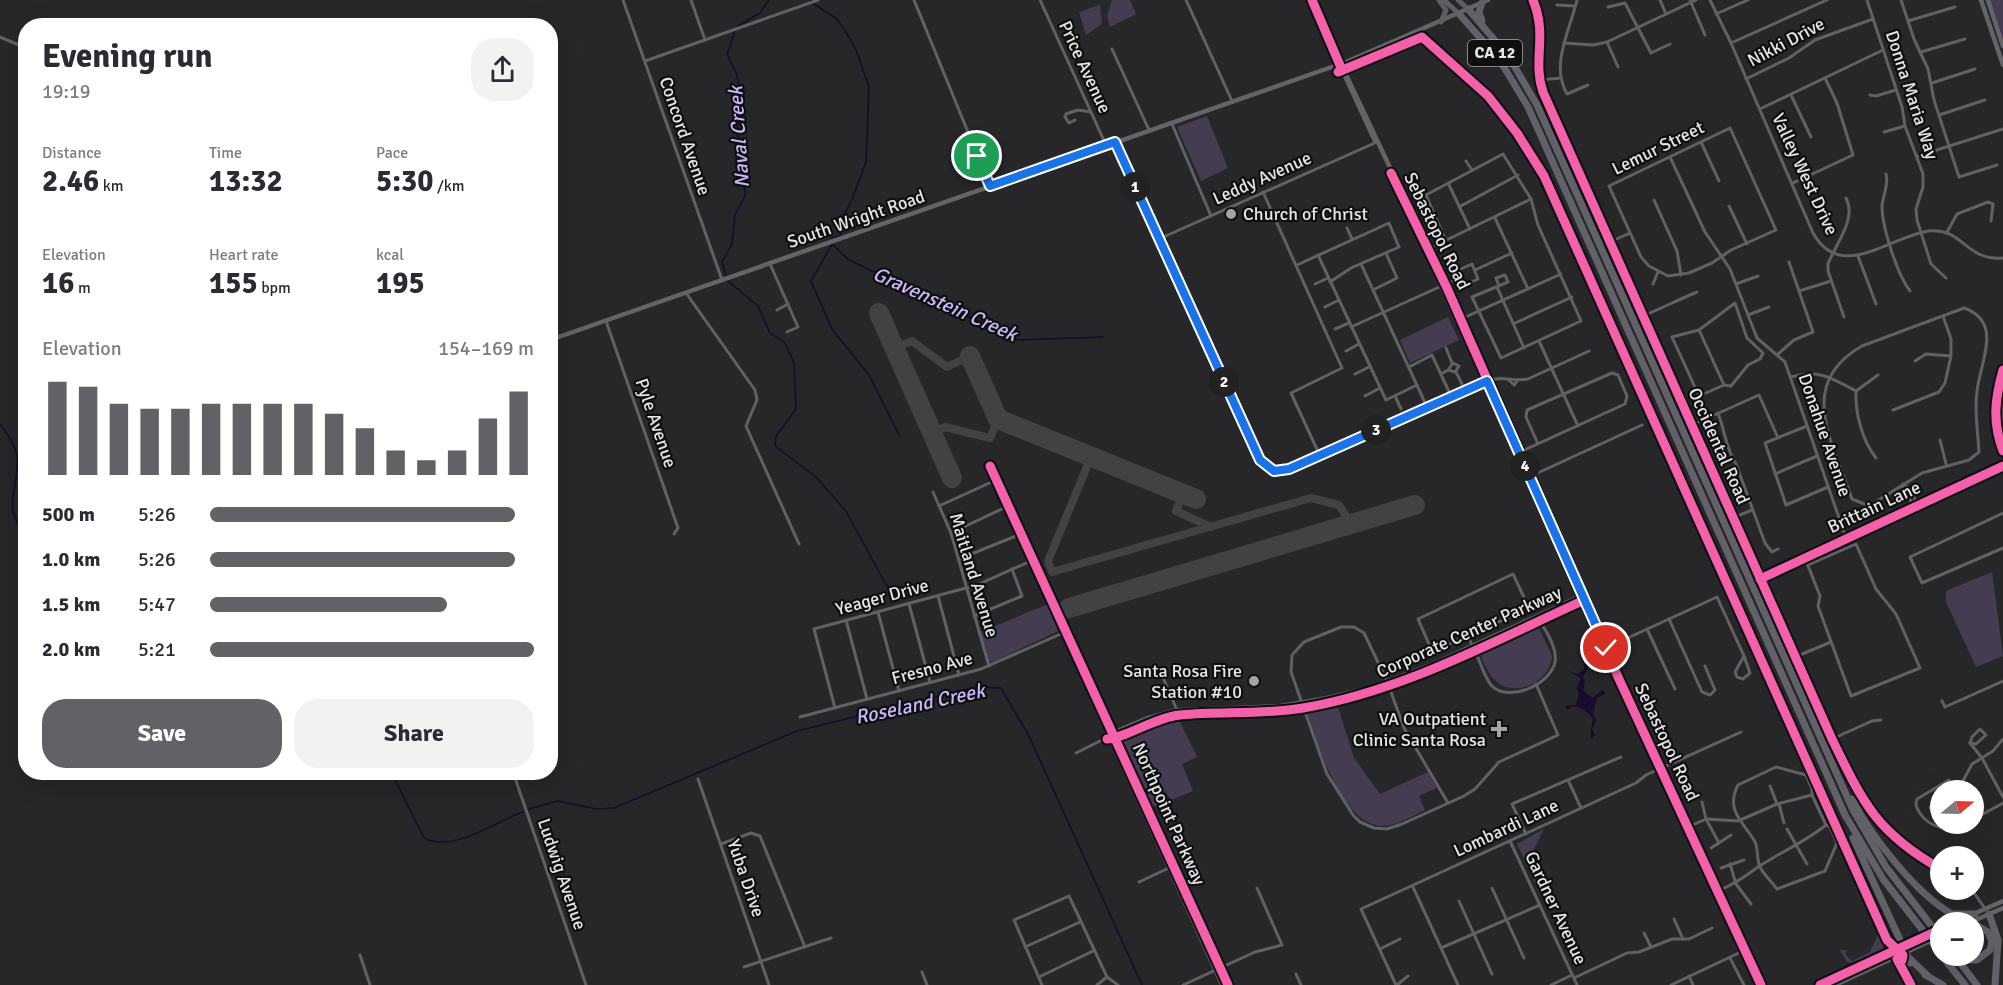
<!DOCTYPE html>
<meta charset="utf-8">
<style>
body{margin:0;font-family:Signika,sans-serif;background:#f2f2f3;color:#2b2b33;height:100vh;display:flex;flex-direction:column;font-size:22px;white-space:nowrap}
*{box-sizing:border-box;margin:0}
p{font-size:20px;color:#7c7c81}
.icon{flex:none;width:33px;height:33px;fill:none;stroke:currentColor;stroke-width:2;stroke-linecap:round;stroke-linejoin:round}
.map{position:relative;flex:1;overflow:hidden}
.sheet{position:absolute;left:18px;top:18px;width:540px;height:762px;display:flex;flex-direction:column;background:#fff;border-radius:24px;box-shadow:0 6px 24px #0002}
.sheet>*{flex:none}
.needle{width:39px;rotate:71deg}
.fabs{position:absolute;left:1930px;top:780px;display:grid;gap:12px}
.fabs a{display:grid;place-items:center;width:54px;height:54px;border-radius:50%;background:#fff;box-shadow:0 6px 24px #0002;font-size:30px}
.pin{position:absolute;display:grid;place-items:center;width:51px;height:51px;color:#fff;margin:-26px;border:3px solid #fff;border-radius:50%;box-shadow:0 2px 6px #0007}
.km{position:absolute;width:30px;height:30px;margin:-15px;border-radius:50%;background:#222;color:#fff;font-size:16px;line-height:30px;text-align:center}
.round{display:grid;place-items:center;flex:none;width:63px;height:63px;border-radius:24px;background:#f2f2f3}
.summary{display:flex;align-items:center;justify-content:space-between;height:102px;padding:0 24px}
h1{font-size:33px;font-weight:700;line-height:45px}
.metrics{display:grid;grid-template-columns:repeat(3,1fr);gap:9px;height:102px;padding:6px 24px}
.metrics div{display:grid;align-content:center}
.metrics b{font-size:30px;font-weight:700}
.metrics small{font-size:16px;font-weight:400}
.metrics p{font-size:16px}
.chart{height:168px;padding:12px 24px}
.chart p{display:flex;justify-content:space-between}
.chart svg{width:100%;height:108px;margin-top:6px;stroke:#616166;stroke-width:6}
.action{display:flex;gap:12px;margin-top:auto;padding:12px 24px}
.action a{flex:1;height:69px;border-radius:24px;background:#616166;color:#fff;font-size:24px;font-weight:700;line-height:69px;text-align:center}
.action a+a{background:#f2f2f3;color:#2b2b33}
ul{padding:0 24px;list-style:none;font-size:20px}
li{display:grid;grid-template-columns:96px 72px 1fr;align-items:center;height:45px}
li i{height:15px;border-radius:8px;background:#616166}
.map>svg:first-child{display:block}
.green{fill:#443d52}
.water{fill:#180b2b}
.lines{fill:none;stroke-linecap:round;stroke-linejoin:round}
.stream{stroke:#180b2b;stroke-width:1.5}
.taxiway{stroke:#424244;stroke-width:8}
.runway{stroke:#424244;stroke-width:20}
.minor{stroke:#616062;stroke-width:3}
.tertiary{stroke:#616062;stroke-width:4}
.secondary{stroke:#646367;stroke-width:4.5}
.primary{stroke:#5e5d63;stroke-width:5}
.motorway{stroke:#626069;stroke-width:7}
.cycleway-casing{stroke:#0f0f10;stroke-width:13}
.cycleway{stroke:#f560ab;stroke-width:9}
.route-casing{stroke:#fff;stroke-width:12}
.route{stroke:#1a73e8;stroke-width:8}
.poi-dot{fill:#a3a2a4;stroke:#0f0f10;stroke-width:2}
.labels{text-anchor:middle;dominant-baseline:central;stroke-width:4.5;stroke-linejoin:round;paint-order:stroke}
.shield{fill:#0f0f10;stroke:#a6a5a6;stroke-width:1.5}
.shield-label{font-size:16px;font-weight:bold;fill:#e6e5e7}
.street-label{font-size:18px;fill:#e6e5e7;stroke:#0f0f10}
.poi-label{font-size:18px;fill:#e6e5e7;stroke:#0f0f10;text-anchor:end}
.water-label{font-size:20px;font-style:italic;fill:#ccb7fc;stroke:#0f0f10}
</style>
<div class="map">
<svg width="2003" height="985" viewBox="0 0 2003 985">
<rect width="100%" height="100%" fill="#272628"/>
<g class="green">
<polygon points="1112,0 1130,0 1136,14 1110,27 1107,16"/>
<polygon points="1990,0 2003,0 2003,38"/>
<polygon points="1100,5 1102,24 1086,35 1079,12"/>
<polygon points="1207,116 1228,168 1201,181 1177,127"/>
<polygon points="1448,317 1459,340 1410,363 1400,340"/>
<polygon points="1992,572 2003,656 1976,667 1946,602 1946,591"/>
<polygon points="1048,604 1058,631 993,662 989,661 981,632"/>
<path d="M1537,624L1552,656C1550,686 1502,705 1486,667C1483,661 1480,656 1480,650Z"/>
<path d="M1338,707L1354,758L1380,794L1428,772L1437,788L1419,796L1425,810C1412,816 1397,826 1382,826C1342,825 1318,745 1308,714L1312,709Z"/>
<polygon points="1174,718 1179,720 1197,757 1182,764 1193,791 1171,800 1165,791 1158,794 1161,804 1152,807 1121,739 1150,724"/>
<polygon points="1544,829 1534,849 1534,865 1541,881 1535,883 1517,844"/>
<polygon points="1879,932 1883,940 1883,950 1851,963 1847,962 1840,950 1847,950 1845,954 1852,961 1870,952"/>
</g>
<polygon class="water" points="1581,656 1586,662 1591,660 1595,665 1589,665 1583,677 1585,682 1583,691 1593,698 1602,690 1606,693 1597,698 1593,714 1596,721 1592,729 1595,735 1592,738 1590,737 1593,718 1584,710 1574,706 1567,709 1565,706 1576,705 1579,694 1577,688 1581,678 1568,671 1578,674 1584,669 1585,662"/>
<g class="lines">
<g class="stream">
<polyline points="810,0 811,0"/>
<polyline points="812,3 836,18 846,32 856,50 869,87 866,162 852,200"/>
<polyline points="738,26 760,13 769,0"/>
<polyline points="832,238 841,235 838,227 851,202"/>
<polyline points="726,276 722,262 732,244 735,215 745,196 742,151 737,134 740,93 737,75 727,54 735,31"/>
<polyline points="728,281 758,306 770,333 785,343 794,363 796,409 776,436 775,446 816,477 846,511 885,583 899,598"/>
<path d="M0,424C7,433 16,445 17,457C20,490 0,505 26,535"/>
<polyline points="900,437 869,375 832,329 811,281 832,244 849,260 1017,340 1103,337"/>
<path d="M391,772L424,838C454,853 494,822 523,812"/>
<polyline points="529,809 558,801 596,809 614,808 797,731 977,687 1001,688 1029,736 1142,985"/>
</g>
<g class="taxiway">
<polyline points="895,348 912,341 947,367 970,356"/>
<polyline points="932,433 945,427 990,438 998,419"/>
<polyline points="1091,457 1048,561 1052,572 1311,498 1339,505 1351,524"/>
<polyline points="1183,494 1176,511 1211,527"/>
</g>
<g class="runway">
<polyline points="879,313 952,478"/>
<polyline points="970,356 998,419 1196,499"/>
<polyline points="1069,608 1415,505"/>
</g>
<g class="minor">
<polyline points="623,0 722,280"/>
<polyline points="691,0 705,40"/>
<polyline points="914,0 990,186"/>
<polyline points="1040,0 1106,145"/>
<polyline points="1186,0 1232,101"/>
<polyline points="1312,0 1341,64"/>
<path d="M1533,0C1548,37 1532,60 1543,92L1832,739C1863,803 1877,833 1941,869"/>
<path d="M1577,0C1570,30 1550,65 1567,94L1588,85"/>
<polyline points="1660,0 1666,14"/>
<polyline points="1690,0 1705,35"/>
<path d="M1710,0L1731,43L1813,233C1841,283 1890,236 1929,231C1962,227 1967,262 2003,258"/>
<polyline points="1867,0 1902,107 1905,126 1923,174 1923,187 1916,209 1917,220 1931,264 1946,278"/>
<polyline points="1901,0 1914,39 1928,69 1934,100 1959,177 1997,165"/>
<polyline points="1557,5 1575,6"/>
<polyline points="1608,7 1625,3 1651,53 1670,44"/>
<polyline points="1716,14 1748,0"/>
<polyline points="1908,21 1955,7"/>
<polyline points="0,37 26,48"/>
<polyline points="1607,42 1618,67"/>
<polyline points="1564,43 1593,45 1607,42 1696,0"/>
<polyline points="1731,43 1827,0"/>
<polyline points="1112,49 1149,130"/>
<polyline points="1921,52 1965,39"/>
<polyline points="645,61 818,0"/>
<polyline points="1746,79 1789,58 1815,40 1873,19"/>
<polyline points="1539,80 1561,78"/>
<polyline points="1932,83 1975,69"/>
<polyline points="1791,95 1811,137"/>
<polyline points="1870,95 1876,96 1896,90"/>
<polyline points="1760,109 1883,50"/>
<polyline points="1939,115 1985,100"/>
<polyline points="1075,120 1069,123 1065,117 1066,114 1078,110 1091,112"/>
<polyline points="1172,124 1211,216"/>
<polygon points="1730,128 1776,230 1731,250 1712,263 1689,273 1668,276 1649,266 1641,257 1609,186"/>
<polyline points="1884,132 1905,126"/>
<path d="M1115,142L1260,460L1274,471L1289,469L1487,381C1502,375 1513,382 1528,379L1589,351"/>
<polyline points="1701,142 1719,181"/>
<polyline points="1918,156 2003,129"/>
<polyline points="1670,157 1705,232 1730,269 1757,338 1785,362 1846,538"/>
<polyline points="1466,161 1472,170"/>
<path d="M1886,174C1889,184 1883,195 1882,206C1882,227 1897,274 1910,291"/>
<polyline points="1448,183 1470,229"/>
<polyline points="1793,183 1853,155 1837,103 1825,78"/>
<polyline points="1263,192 1342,368 1291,393 1320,456"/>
<polyline points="1654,200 1677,251 1681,275"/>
<polyline points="1729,206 1747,244"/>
<polyline points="1459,207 1518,175"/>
<polyline points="1495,218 1528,289"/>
<polyline points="1347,228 1352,239"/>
<polyline points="1947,232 1957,214 1988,202 1993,204 1991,221"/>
<polyline points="1159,239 1377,142"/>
<polyline points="1446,241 1426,195 1503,154 1531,199 1538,225 1581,321 1501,358 1472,297 1508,282 1505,275 1496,278 1499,286"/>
<polyline points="1610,242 1630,233"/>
<polyline points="1428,249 1531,199"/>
<polyline points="1318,255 1386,400 1417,385"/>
<polyline points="1858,256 1876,304"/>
<polyline points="770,264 798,327 787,332"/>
<polyline points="1361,264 1427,407"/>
<polygon points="1472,264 1478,279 1461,287 1454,272"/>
<polyline points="1297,265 1389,223 1399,247 1351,268 1330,282"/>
<polyline points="1475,270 1512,253"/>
<polyline points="1315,284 1328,278"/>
<polyline points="1653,284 1658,272"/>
<polyline points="1736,284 1758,276"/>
<polyline points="1497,287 1524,348"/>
<polyline points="1373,290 1397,278 1386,253"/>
<polyline points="1799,291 1831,281"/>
<polyline points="686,293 755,390 757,400 746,426 799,544"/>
<polygon points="1735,303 1747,338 1763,353 1760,359 1748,365 1731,386 1724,385 1699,396 1672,337 1699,330"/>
<polyline points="1325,307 1339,300"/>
<path d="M1964,308C2003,322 1981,359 1977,391C1974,412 1978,431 1979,452L1969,460L1922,473L1869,506L1852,499C1833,443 1795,384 1862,346Z"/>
<polyline points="777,310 788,304"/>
<polyline points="1748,315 1769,307"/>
<path d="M1643,316C1662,308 1678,300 1697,292"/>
<path d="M1844,317L1828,271V264C1836,243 1857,219 1846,198"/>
<polyline points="1461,319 1561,274"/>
<polyline points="606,321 678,528 674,534"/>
<polyline points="1513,324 1572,297"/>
<polyline points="1351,327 1457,279"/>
<polyline points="1335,329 1349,323"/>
<polyline points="1699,330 1724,385"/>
<polyline points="1539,341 1578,426"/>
<polyline points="1446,348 1452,363"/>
<polyline points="1346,351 1359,344"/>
<polyline points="1778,354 1794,340 1813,332 1789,262"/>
<polyline points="1915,361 1926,354 1950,356"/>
<polyline points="1409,367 1432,355 1451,396"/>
<polyline points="1456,372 1462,384"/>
<polyline points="1355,374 1369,367"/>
<polyline points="1441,374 1448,370 1453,363 1459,366 1455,372 1448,370"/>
<path d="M1791,377C1819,369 1831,378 1856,391"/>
<polyline points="1508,379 1514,385 1518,380"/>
<polyline points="1365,396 1380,388"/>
<polyline points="1395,396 1401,409"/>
<polyline points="1893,410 1939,392 1945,383 1951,356 1951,339 1943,316"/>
<path d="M1718,413C1725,431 1726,449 1736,464L1765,543L1772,552L1778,549"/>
<polyline points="1692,425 1759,395 1778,438"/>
<polyline points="1807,426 1765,443 1786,505 1828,487"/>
<polyline points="1940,440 1946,464"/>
<polyline points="1520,452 1625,404 1627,396 1618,375 1612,373 1527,410 1526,417 1538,444"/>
<path d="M1876,458C1862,440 1855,413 1856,391L1878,375"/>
<polyline points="1775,474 1817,456"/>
<polyline points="1529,477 1642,425"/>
<path d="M1903,484C1911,488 1916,497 1915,505"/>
<polyline points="1903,484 1902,489 1914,505"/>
<polyline points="933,492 951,533 989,666"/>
<polyline points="939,506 996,480"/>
<polyline points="2003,513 1910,557 1922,583 2003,548"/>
<polyline points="1733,518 1752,510"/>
<polyline points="951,533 1008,506"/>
<polyline points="1805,558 1820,596 1818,606 1851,696 1920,668 1896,614 1876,589 1856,544 1808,565"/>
<polyline points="959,559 1021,534"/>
<polyline points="1760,579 2003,466"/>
<polyline points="938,596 959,675"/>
<polyline points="909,604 930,682"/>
<polyline points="878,612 899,691"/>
<polyline points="974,616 1022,596 1012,569"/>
<polyline points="1669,619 1702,692 1710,695 1715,690 1705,666"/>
<polyline points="846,620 867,699"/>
<polyline points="1647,629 1675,689"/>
<polyline points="1468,636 1529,608 1513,574 1418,619 1432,651 1468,636 1472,645"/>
<polyline points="1606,648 1717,597 1744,656"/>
<path d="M1475,651C1480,661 1484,676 1491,685C1508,704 1551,684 1555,662C1558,647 1544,627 1536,616"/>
<polygon points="1744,656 1750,673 1743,679 1737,677 1735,672"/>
<polyline points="1795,657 1831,642"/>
<polyline points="1159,668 1179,715"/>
<polyline points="1942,701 1945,707 2003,681"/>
<polyline points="835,708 814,629 977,585 1033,560"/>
<polyline points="800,717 981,669 1063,633"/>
<polygon points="1980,729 1986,735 1976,744 1970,743 1972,737"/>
<polyline points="1832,739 1872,721 1881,720"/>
<polyline points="1970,743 1982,758 2003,797"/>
<polyline points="1076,753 1106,738"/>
<polyline points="513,772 586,985"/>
<polyline points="698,779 769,985"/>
<polyline points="1568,780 1581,808"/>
<path d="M1949,780L1917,799C1915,804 1916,806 1919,812C1931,830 1947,830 1966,824"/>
<polyline points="1770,786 1777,804"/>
<polyline points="1958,790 1972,764 1993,751 2003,739"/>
<path d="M1812,795V789L1806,775L1776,767L1738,785C1725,810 1743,822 1754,840C1759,847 1756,859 1760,867C1764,875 1772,882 1777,889L1825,871L1837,843L1830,827L1826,825"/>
<polyline points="1941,800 1930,807 1933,813 1941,809"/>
<polyline points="1702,802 1706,819 1719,843"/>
<polyline points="1448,803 1404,728 1387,681 1364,633 1354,627 1341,627 1304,642 1292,655 1291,672 1327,774 1353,815 1360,822 1374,828 1387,829 1402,824 1464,796 1475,789 1499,762 1558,735 1536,684"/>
<polyline points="1779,804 1784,823"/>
<polyline points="1974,819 2003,803"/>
<path d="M1688,827L1706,819L1738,821L1777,804L1812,795L1826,825C1805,842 1781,852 1758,867C1745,877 1734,884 1718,891"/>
<polyline points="1787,829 1807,864"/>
<polyline points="1526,834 1512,804 1621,757"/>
<polyline points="1510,841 1577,985"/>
<polyline points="721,844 751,833 760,836 805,947"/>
<polyline points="1711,848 1731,835"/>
<polyline points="1730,864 1736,884 1751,904"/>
<polyline points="1721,868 1744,860"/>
<polyline points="1139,882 1171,867"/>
<polyline points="1413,887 1458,985"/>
<polyline points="1492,888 1524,958"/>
<polyline points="1972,890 1986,910"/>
<polyline points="1459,901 1492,974"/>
<polyline points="1674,919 1683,939"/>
<polyline points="1644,933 1651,947"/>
<polyline points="1025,947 1080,922"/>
<polyline points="1441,948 1540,905"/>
<polyline points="1380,949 1400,939"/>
<polyline points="360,955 370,985"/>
<polyline points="1730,958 1744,985"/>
<polyline points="744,967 831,938"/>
<polyline points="922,972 927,985"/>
<polyline points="1296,974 1301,985"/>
<polyline points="1689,976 1693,985"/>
<polyline points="1039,977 1093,951"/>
<polyline points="1574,978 1627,953 1639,952 1672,939 1689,939 1712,928"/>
<polyline points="1042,985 1014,920 1069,896 1107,977 1118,985"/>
<polyline points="1097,985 1107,977"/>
<polyline points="1183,985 1255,952 1282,945 1257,888"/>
<polyline points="1396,985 1361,909 1636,783 1646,775 1741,732"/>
<polyline points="1397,985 1408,976"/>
<polyline points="1551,985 1572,975"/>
<polyline points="1671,985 1745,950"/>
</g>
<g class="tertiary">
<polyline points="990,466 1228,985"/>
<polyline points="1033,561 1033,568 1222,985"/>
<path d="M1106,738L1110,740C1131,730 1153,718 1178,715C1224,708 1271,715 1318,705C1411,685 1495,641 1580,602L1583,597"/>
<polyline points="1106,738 1107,735 1147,718 1177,710 1279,706 1326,698 1369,688 1437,662 1578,597 1583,597"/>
</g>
<g class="secondary">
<polyline points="1981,0 2003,65"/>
<polyline points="1988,0 2003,46"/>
<polyline points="1341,64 1447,288 1618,677 1761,985"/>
<polyline points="1341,67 1375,141"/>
<polyline points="1391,174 1482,377 1487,381"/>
<polyline points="550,340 1346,62 1488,0"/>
<path d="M2003,370C1995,398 1992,422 2003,451"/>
<polyline points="2003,392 2001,406 2003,432"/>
<polyline points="1955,922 2003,901"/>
<polyline points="1971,922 2003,908"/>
<polyline points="1820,985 1941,929"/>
<polyline points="1835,985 1941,936"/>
</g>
<g class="primary">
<polyline points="1439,0 1446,10 1441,22"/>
<polyline points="1444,0 1459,14"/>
<polyline points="1458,0 1468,9"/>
</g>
<g class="motorway">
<polyline points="1468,9 1509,57 1537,105 1853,810 1886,867 1941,938"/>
<polyline points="1459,14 1499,59 1528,107 1845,815 1883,879 1941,954"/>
<polyline points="1482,21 1479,12 1482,3"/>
<path d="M1852,799C1871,836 1915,893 1952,914H1975"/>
<polyline points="1853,838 1908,957 1928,976"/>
<polyline points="1989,914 1998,940 1995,985"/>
<polyline points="1893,956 1903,957 1910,963"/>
<polyline points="1942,956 1965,985"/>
<polyline points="1955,956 1977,985"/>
<polyline points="1960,956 1966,960 1977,960 1990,950 1992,941 1988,932 1974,924"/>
<polyline points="1925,975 1943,985"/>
</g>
<g class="cycleway-casing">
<g id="cycleway">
<polyline points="1312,0 1342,70"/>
<path d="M1533,0C1548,37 1532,60 1543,92L1832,739C1863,803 1877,833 1941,869"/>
<polyline points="1338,72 1422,37 1488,96 1517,133 1544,176 1887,940 1903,955 1902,960 1897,959 1911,985"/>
<polyline points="1391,173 1447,288 1618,677 1761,985"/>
<path d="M2003,370C1995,398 1992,422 2003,451"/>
<polyline points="990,466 1228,985"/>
<polyline points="1760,579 2003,466"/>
<path d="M1107,739C1123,739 1156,717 1180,715C1221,711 1262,715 1303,708C1402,691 1490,643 1580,602L1583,597"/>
<polyline points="1820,985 1941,929"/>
</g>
</g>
<use href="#cycleway" class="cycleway"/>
</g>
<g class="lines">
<g class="route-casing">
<polyline id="route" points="977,156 990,186 1115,142 1260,460 1274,471 1289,469 1487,381 1606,648"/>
</g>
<use href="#route" class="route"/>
</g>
<g class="poi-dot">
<circle cx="1231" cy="214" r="6"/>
<circle cx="1254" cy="681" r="6"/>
<path d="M1496 720h6v6h6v6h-6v6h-6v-6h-6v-6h6z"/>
</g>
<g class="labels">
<rect class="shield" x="1468" y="40" width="54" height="26" rx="4.5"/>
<g class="shield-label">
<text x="1495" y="53">CA 12</text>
</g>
<g class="street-label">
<text transform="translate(1786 42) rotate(-28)">Nikki Drive</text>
<text transform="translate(1085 67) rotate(65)">Price Avenue</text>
<text transform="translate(1912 95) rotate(72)">Donna Maria Way</text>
<text transform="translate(685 136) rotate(71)">Concord Avenue</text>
<text transform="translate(1658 148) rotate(-26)">Lemur Street</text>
<text transform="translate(1805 174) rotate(65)">Valley West Drive</text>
<text transform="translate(1262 178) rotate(-24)">Leddy Avenue</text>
<text transform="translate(856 219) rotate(-19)">South Wright Road</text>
<text transform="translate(1437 231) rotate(64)">Sebastopol Road</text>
<text transform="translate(656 423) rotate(71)">Pyle Avenue</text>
<text transform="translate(1825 435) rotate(71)">Donahue Avenue</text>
<text transform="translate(1719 446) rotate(66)">Occidental Road</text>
<text transform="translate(1874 507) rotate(-25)">Brittain Lane</text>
<text transform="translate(974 575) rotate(73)">Maitland Avenue</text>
<text transform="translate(882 597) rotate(-15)">Yeager Drive</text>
<text transform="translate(1469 632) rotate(-24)">Corporate Center Parkway</text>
<text transform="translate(932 668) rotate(-15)">Fresno Ave</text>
<text transform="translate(1667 742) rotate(65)">Sebastopol Road</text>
<text transform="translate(1169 814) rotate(66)">Northpoint Parkway</text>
<text transform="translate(1506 828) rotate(-25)">Lombardi Lane</text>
<text transform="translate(562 874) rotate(71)">Ludwig Avenue</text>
<text transform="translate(746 878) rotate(71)">Yuba Drive</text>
<text transform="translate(1556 908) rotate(65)">Gardner Avenue</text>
</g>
<g class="poi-label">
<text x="1243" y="214" text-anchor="start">Church of Christ</text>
<text x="1242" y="671">Santa Rosa Fire<tspan x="1242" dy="21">Station #10</tspan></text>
<text x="1486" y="719">VA Outpatient<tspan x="1486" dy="21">Clinic Santa Rosa</tspan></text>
</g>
<g class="water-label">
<text transform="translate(739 137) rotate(-94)">Naval Creek</text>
<text transform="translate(945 304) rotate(24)">Gravenstein Creek</text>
<text transform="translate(920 704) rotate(-12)">Roseland Creek</text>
</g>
</g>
</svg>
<div class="fabs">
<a><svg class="needle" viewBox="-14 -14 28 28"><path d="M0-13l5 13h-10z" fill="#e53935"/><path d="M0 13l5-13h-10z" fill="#7c7c81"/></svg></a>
<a>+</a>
<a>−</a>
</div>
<div class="pin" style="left:977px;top:156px;background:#1e9e55"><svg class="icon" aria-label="arrive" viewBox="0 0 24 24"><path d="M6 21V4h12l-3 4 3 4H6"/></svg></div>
<div class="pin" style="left:1606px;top:648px;background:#d93025"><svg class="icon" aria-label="check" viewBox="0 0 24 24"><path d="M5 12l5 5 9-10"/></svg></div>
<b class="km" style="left:1135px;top:187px">1</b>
<b class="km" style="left:1224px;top:382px">2</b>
<b class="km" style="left:1376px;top:430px">3</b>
<b class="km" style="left:1525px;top:466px">4</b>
<section class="sheet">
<div class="summary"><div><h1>Evening run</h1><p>19:19</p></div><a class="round"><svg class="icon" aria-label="share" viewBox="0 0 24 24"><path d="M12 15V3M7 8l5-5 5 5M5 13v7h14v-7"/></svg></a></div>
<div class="metrics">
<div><p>Distance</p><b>2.46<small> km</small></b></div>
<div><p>Time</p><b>13:32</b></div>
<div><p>Pace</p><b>5:30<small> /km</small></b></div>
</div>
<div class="metrics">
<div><p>Elevation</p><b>16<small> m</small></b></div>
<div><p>Heart rate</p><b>155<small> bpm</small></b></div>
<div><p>kcal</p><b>195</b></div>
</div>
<div class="chart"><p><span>Elevation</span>154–169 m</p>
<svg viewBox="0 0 160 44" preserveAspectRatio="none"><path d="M5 44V6M15 44V8M25 44V15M35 44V17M45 44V17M55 44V15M65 44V15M75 44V15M85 44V15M95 44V19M105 44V25M115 44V34M125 44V38M135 44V34M145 44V21M155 44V10"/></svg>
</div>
<ul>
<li><b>500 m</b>5:26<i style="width:94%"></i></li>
<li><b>1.0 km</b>5:26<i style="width:94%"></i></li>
<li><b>1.5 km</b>5:47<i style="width:73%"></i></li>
<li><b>2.0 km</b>5:21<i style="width:100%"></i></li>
</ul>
<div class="action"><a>Save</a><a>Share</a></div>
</section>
</div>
